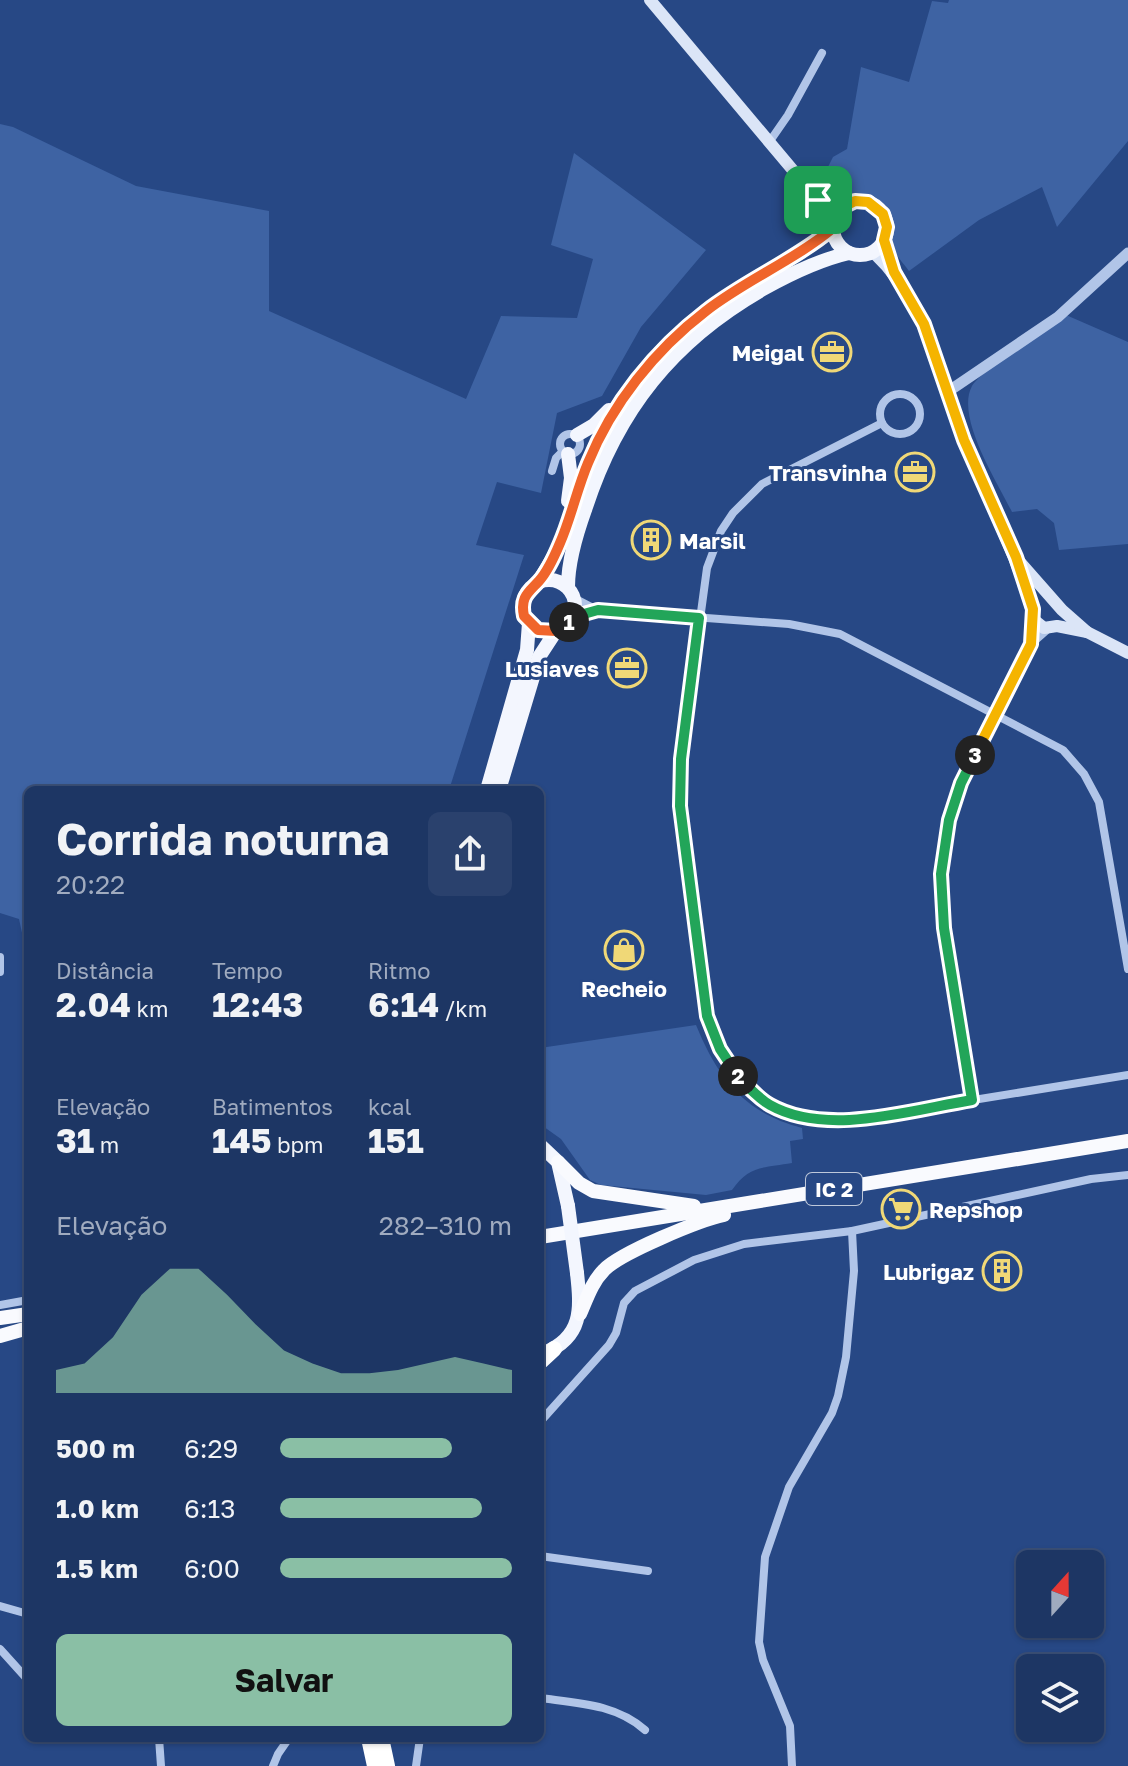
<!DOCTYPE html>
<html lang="pt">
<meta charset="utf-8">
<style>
body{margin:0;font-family:"Golos Text",sans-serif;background:#2a416d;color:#f1f3f6;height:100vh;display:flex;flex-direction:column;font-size:30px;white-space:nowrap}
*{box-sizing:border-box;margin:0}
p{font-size:26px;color:#a0abbf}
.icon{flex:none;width:44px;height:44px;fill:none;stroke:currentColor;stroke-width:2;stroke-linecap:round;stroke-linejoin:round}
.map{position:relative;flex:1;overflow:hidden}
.details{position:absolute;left:24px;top:786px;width:520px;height:956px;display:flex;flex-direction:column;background:#1d3664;border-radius:12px;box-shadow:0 2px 6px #0004,0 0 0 2px #3b5078}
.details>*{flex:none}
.needle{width:52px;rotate:21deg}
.controls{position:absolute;left:1016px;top:1550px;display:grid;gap:16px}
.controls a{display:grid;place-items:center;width:88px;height:88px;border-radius:12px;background:#1d3664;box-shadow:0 2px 6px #0004,0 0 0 2px #3b5078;font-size:40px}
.pin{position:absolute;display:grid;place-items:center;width:68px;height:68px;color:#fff;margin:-34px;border-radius:16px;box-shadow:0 4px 12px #0006}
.km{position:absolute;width:40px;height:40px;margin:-20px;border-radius:50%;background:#222;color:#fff;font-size:22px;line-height:40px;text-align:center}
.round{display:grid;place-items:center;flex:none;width:84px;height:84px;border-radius:12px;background:#2a416d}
.head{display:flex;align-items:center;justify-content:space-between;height:136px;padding:0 32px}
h1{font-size:44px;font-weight:700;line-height:60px}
.stats{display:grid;grid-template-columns:repeat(3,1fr);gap:12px;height:136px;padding:8px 32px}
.stats div{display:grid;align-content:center}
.stats b{font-size:34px;font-weight:700}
.stats small{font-size:22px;font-weight:400}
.stats p{font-size:22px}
.chart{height:224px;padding:16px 32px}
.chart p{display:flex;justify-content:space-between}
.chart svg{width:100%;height:144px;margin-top:8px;fill:#8abfa5;opacity:.7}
.cta{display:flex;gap:16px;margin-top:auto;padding:16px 32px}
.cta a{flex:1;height:92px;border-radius:12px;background:#8abfa5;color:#111;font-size:32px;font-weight:700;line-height:92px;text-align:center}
ul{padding:0 32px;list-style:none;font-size:26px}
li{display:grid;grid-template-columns:128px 96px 1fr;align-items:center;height:60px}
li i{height:20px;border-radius:10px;background:#8abfa5}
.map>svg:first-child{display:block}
.green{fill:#3e63a3}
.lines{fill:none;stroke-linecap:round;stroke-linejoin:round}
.minor{stroke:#b1c5e8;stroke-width:8}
.tertiary{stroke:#b1c5e8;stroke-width:11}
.secondary{stroke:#dbe5f7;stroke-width:12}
.primary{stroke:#f3f6fe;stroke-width:14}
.trunk{stroke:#f9fafe;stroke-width:14}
.motorway{stroke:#fff;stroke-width:16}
.primary-bridge{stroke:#f3f6fe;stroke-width:14}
.split-1-casing{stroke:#fff;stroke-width:16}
.split-2-casing{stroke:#fff;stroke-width:16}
.split-3-casing{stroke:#fff;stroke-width:16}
.split-4-casing{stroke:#fff;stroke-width:16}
.split-1{stroke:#f0652b;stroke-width:10}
.split-2{stroke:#22a559;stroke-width:10}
.split-3{stroke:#22a559;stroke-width:10}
.split-4{stroke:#f5b400;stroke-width:10}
.labels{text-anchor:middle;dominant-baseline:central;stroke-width:6;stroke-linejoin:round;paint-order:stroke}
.shield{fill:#274885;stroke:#bec8da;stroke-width:2}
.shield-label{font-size:20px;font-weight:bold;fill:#fff}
.poi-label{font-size:22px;font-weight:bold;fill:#fff;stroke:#274885;text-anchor:end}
</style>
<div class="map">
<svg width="1128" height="1766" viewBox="0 0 1128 1766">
<rect width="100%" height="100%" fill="#274885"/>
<g class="green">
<path d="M949,0H1128V141L1057,227L1042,187L979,220L909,271C904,264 893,252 891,244C891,239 894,231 893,225C889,196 864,193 841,203L819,185L833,157L847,149L861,67L909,82L932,1L948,3Z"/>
<polygon points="0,124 13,127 136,186 269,211 269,311 466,399 501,316 577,318 593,259 551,245 574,153 706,250 641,327 602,396 557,413 541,493 497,482 476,545 524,555 449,790 28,790 28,943 24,942 19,919 0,913"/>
<path d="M1066,315L1128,342V544L1059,550L1054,523L1037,509L1012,512C998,483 955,417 972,386C982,369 1046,329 1066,315Z"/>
<path d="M696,1025C718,1078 744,1113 802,1128L803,1139L790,1141L792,1163C764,1168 749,1165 732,1190L706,1195L601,1185L590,1180L561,1139L540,1124V1048Z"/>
</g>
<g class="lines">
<g class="minor">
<polyline points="770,141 788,115 822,53"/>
<circle cx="900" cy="414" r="20"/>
<path d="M882,423L762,484L733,513L721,531L707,568L681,759L680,806L707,1016C731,1087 773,1122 850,1120L1128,1075"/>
<circle cx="570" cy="444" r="10"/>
<polyline points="552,471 556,458 563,451"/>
<polyline points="574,598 597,610"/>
<polyline points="573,617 598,610 789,624 840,634 1063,750 1084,774 1099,802 1128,969"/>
<polyline points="0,957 0,972"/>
<path d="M972,1100C967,1066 963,1032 957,997C948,948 935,896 943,846C956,774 998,708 1031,644L1048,629"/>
<polyline points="0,1305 28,1300"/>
<polyline points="540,1422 609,1345 616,1333 624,1303 635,1291 694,1260 744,1244 852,1231 1091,1179 1128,1175"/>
<polyline points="540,1556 648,1571"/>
<polyline points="0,1606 28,1614"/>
<polyline points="0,1649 28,1680"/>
<path d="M540,1698C577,1703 616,1704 645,1730"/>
<polyline points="159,1738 161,1766"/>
<polyline points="273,1766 278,1754 289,1738"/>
<polyline points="416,1766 420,1738"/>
<polyline points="792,1766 790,1726 763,1660 759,1642 765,1557 789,1487 832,1413 838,1396 846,1357 854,1271 852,1231"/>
</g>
<polyline class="tertiary" points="946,393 1058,317 1128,253"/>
<g class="secondary">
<polyline points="650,0 818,200 833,223"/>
<polyline points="818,200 843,207"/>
<polyline points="884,240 893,268"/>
<path d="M873,252C929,305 936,369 963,437C986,499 1019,556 1034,620L1044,628L1057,626L1087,632"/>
<polyline points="1018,560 1062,610 1087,632 1128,653"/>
</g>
<g class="primary">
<circle cx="860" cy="228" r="27"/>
<polyline points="577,435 594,425 609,410"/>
<polyline points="568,501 571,478 568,454"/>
<circle cx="549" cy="606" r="26"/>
<path d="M539,581C546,569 554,557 560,544C572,516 578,486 590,458C612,406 648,359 691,323C735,286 789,265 832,229"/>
<path d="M568,587C568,561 576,535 585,510C617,410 673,340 765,288C792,273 819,260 849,253"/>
<polyline points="487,790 527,650 529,623"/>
<polyline points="499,790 539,657 556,631"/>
<polyline points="540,1145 558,1162 568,1206"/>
<path d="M544,1353C583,1337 581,1309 577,1273"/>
</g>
<g class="trunk">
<polyline points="558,1162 579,1183 593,1191 694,1206"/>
<polyline points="540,1237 1128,1141"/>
<path d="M580,1314C587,1298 592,1282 604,1270C620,1253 700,1220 724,1215"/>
<polyline points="0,1318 28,1314"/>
<polyline points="0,1336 28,1328"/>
</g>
<g class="motorway">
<polyline points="540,1362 554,1349"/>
<polyline points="369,1738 375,1766"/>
<polyline points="381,1738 387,1766"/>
</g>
<polyline class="primary-bridge" points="568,1206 577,1273"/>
</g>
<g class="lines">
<g class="split-1-casing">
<path id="split-1" d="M569,622L556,631L538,630L524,616C520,597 528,593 539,581C548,571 555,555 560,543C571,518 577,489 588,463C612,404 655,350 706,311C746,280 793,261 832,229L833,223L818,200"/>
</g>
<g class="split-2-casing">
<polyline id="split-2" points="569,622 573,617 598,610 699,618 681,759 680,806 707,1016 720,1049 738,1076"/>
</g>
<g class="split-3-casing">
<path id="split-3" d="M738,1076C748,1087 758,1098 770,1105C827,1137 911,1110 972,1100L944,928L941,874L949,820L961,783L975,755"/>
</g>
<g class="split-4-casing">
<polyline id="split-4" points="818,200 843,207 855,201 868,202 883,214 887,227 884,240 894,272 924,324 964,440 1016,557 1033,609 1031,644 975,755"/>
</g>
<use href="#split-1" class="split-1"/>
<use href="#split-2" class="split-2"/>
<use href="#split-3" class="split-3"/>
<use href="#split-4" class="split-4"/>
</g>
<defs>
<g id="office-ring" transform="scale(2)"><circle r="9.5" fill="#274885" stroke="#f0d877" stroke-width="1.5"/><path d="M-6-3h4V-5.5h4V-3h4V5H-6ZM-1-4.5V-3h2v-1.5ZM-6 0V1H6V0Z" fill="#f0d877"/></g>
<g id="building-ring" transform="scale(2)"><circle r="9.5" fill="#274885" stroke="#f0d877" stroke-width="1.5"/><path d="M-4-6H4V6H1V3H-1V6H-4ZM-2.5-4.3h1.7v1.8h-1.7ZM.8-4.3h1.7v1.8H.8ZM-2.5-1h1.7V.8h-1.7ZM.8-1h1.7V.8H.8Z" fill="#f0d877"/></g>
<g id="shop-ring" transform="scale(2)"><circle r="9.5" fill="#274885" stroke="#f0d877" stroke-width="1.5"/><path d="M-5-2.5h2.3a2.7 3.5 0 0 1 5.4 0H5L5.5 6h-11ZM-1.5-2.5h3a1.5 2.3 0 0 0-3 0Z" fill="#f0d877"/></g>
<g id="supermarket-ring" transform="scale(2)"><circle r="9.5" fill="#274885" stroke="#f0d877" stroke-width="1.5"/><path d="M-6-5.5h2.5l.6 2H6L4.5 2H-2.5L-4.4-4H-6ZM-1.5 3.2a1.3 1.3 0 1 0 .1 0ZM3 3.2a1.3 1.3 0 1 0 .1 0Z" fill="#f0d877"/></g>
</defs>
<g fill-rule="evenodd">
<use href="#office-ring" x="832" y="352"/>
<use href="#office-ring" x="915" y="472"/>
<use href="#building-ring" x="651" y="540"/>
<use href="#office-ring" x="627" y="668"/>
<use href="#shop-ring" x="624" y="950"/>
<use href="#supermarket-ring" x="901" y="1209"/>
<use href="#building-ring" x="1002" y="1271"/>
</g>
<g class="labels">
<rect class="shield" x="806" y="1173" width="56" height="32" rx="6"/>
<g class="shield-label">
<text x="834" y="1189">IC 2</text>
</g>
<g class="poi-label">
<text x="804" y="352">Meigal</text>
<text x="887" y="472">Transvinha</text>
<text x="679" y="540" text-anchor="start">Marsil</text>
<text x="599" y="668">Lusiaves</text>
<text x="624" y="988" text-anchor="middle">Recheio</text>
<text x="929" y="1209" text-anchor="start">Repshop</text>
<text x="974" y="1271">Lubrigaz</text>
</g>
</g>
</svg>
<div class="controls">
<a><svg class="needle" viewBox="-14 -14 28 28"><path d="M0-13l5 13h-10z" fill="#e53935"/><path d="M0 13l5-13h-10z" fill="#a0abbf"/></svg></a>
<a><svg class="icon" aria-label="layers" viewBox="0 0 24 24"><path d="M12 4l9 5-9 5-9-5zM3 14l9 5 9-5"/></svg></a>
</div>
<div class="pin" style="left:818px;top:200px;background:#1e9e55"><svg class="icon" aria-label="arrive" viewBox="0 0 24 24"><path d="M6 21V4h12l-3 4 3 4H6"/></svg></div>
<b class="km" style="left:569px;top:622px">1</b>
<b class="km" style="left:738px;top:1076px">2</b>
<b class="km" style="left:975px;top:755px">3</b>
<section class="details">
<div class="head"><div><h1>Corrida noturna</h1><p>20:22</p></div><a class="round"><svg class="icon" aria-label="share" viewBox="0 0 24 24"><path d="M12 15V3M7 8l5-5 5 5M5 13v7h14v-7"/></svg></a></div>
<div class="stats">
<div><p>Distância</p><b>2.04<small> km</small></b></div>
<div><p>Tempo</p><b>12:43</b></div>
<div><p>Ritmo</p><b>6:14<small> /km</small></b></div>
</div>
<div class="stats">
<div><p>Elevação</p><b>31<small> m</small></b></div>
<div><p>Batimentos</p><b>145<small> bpm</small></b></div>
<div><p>kcal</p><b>151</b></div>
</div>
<div class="chart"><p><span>Elevação</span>282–310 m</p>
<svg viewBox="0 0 160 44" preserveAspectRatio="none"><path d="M0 44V37L10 35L20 27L30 14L40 6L50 6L60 14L70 23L80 31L90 35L100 38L110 38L120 37L130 35L140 33L150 35L160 37V44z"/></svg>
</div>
<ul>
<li><b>500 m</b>6:29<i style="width:74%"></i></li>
<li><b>1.0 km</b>6:13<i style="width:87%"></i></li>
<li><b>1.5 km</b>6:00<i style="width:100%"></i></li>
</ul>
<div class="cta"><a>Salvar</a></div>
</section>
</div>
